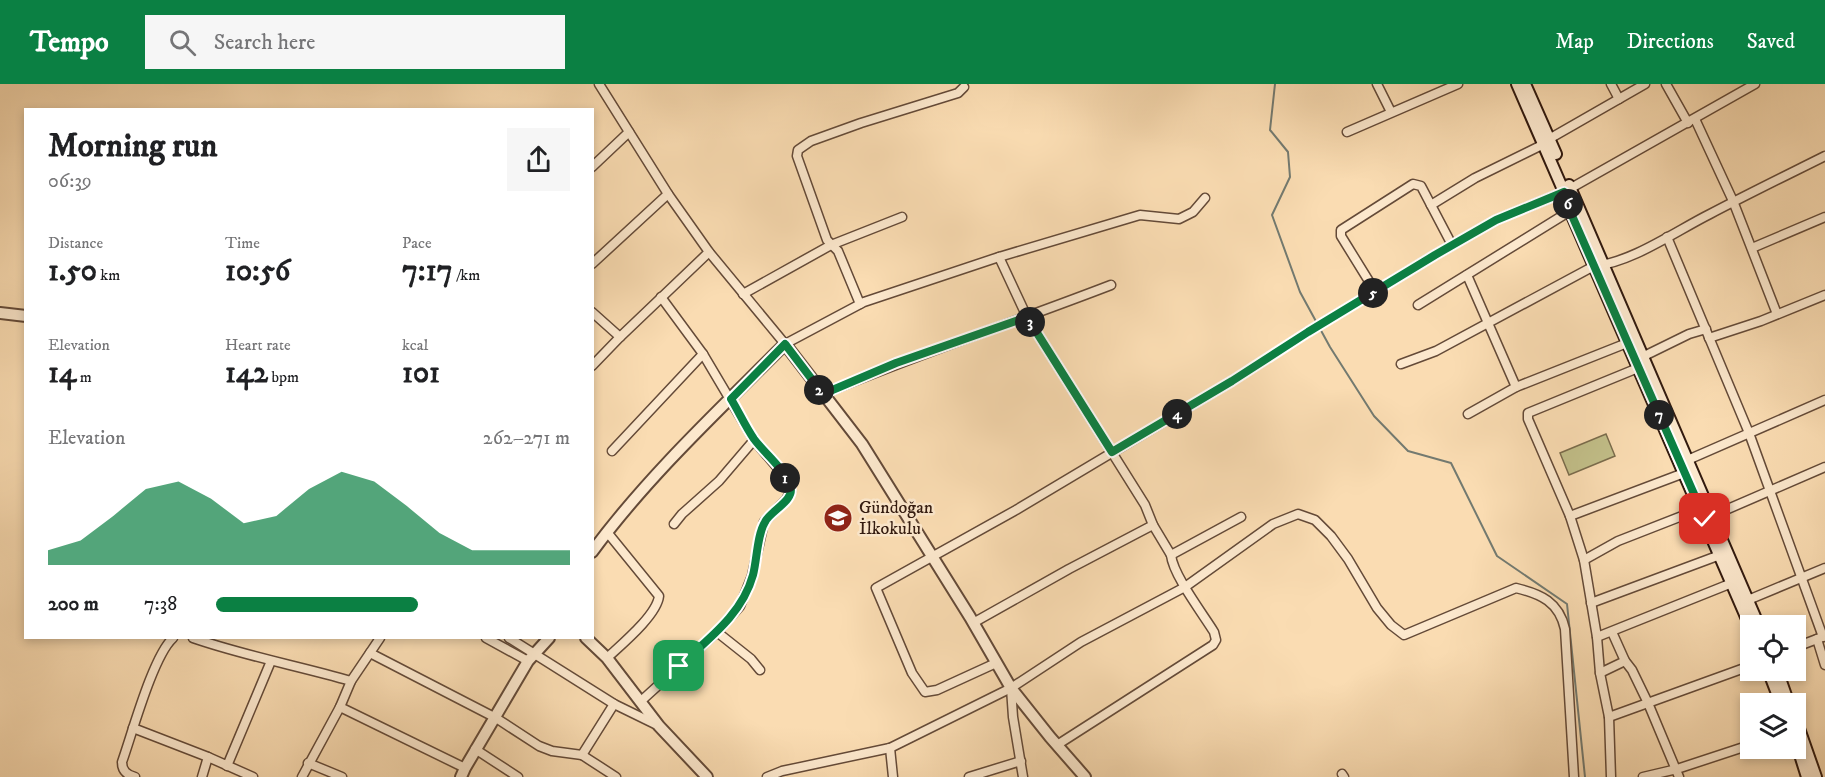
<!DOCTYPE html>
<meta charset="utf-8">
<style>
body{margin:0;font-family:"IM FELL DW Pica",serif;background:#f6f6f6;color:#202124;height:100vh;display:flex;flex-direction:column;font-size:22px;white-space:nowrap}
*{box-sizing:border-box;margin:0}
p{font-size:20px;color:#757577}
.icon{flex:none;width:33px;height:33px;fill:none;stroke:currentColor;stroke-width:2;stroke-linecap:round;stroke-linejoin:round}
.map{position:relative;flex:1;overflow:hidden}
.drawer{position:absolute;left:24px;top:24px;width:570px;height:531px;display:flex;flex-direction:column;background:#fff;border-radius:0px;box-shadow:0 3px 9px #0003}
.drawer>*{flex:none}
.tools{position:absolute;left:1740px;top:531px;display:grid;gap:12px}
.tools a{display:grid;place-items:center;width:66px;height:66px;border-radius:0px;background:#fff;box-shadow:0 3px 9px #0003;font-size:30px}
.pin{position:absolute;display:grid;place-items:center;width:51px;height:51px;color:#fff;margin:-26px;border-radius:12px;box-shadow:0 3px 9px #0006}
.km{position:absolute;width:30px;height:30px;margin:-15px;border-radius:50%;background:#222;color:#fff;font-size:16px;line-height:30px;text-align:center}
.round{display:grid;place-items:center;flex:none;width:63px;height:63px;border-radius:0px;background:#f6f6f6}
.headline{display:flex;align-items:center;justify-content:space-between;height:102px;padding:0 24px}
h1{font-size:33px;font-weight:800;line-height:45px}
.figures{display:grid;grid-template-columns:repeat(3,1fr);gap:9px;height:102px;padding:6px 24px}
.figures div{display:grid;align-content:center}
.figures b{font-size:30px;font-weight:800}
.figures small{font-size:16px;font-weight:400}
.figures p{font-size:16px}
.chart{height:168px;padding:12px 24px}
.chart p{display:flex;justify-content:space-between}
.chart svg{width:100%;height:108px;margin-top:6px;fill:#0b8043;opacity:.7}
ul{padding:0 24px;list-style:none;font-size:20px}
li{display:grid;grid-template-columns:96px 72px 1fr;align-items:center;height:45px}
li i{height:15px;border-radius:8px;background:#0b8043}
header{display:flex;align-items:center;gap:36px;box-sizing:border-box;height:84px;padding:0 30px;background:#0b8043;color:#fff}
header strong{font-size:28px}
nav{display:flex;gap:33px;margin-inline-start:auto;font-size:21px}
.search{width:420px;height:54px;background:#f6f6f6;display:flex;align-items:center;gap:15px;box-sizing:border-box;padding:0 21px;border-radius:0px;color:#757577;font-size:22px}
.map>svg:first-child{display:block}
.green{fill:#c2bf89;stroke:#7a6c4c;stroke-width:1.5}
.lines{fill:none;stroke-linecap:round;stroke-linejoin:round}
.stream{stroke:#737a70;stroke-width:2}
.minor-casing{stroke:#644a38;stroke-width:11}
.tertiary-casing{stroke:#644a38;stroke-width:14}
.secondary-casing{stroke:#321a0f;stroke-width:14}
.minor{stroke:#fce8cd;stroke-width:8}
.tertiary{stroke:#fce8cd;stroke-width:10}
.secondary{stroke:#fce8cd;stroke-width:10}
.route-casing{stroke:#fff;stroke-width:12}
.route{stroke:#0b8043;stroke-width:8}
.labels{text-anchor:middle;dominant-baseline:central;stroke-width:5;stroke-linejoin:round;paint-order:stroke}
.poi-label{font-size:18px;fill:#321a0f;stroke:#fce8cd;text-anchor:start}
</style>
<header>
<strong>Tempo</strong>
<div class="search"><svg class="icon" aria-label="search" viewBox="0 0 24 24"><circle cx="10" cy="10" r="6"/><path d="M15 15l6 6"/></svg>Search here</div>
<nav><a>Map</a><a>Directions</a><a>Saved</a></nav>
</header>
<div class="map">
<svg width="1825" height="693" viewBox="0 0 1825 693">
<rect width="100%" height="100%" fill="#fadcb2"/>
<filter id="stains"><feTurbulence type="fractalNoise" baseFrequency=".00333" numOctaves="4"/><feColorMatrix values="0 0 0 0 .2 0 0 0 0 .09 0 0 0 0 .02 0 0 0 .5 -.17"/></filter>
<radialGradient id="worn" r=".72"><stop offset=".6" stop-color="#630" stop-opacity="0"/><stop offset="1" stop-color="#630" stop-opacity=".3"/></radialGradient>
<polygon class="green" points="1606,350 1615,372 1569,391 1560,369"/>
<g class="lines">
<polyline class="stream" points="1275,0 1270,46 1288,68 1290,93 1272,131 1300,208 1330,263 1374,332 1408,367 1451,379 1497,472 1567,520 1585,693"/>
<g class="minor-casing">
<g id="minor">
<polyline points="599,0 668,110 709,168 785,260 864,218 999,173 1140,131 1179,135 1193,128 1205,114"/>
<polyline points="1377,0 1391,28"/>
<polyline points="1611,0 1619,15"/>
<polyline points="1666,0 1688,39"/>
<polyline points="1695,35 1733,117 1777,230"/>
<polyline points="1347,48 1458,0"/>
<polyline points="592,83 629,48"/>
<polyline points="1431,121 1475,94 1544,60 1549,55 1645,0"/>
<polyline points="1667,153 1749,349 1823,553"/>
<polyline points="1752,164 1825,133"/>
<path d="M999,173L1027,233L1145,421L1153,441L1171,471C1173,491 1203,530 1214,548L1216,556L1213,561L1057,661"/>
<polyline points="592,180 668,110"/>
<polyline points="1467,191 1516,303"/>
<polyline points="1375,207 1341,152 1341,146 1413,100 1421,102 1452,161"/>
<polyline points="743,210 831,161 902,133"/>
<polyline points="860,220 838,167 827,156 797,72 798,66 811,57 861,39 958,9 964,3"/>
<polyline points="1418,221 1570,127"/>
<polyline points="592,228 620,253"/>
<polyline points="1709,254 1761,237 1825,211"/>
<polyline points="1638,275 1689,250 1706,245"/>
<path d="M1401,280L1436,267L1594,182C1631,179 1676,147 1710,130C1748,110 1787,91 1825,72"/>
<polyline points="592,282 620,253 709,168"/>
<path d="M823,310C918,270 1015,238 1111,201"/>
<polyline points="1468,330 1516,303 1627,259"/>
<polyline points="612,367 703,270"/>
<polyline points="1683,378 1825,316"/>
<polyline points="1570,432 1684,389"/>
<polyline points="1707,434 1825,383"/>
<polyline points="674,440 682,430 719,397 754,356"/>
<path d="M607,448L659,512C657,531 622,560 607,574"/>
<polyline points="1171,471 1241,433"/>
<polyline points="1584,476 1618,457 1700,425"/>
<polyline points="1748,516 1825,484"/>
<polyline points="1591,519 1720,471"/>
<polyline points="973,539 1069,485 1153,441"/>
<polyline points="717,548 751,575 760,586"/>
<polyline points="1612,548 1625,577 1632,586 1648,619 1679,693"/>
<polyline points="1597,553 1732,499"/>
<path d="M193,554C245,572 299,582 351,597"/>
<polyline points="486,554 528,577"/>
<polyline points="509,554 614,620 659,642"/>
<polyline points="1817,555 1825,581"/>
<polyline points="1796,563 1825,552"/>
<polyline points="370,569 496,634 539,662 552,667 582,671 616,693"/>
<polyline points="996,579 937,606 925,608 912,589 876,504 1016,426 1232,297 1308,248 1435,171 1496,136 1564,108 1755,0"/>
<polyline points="1600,589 1625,577"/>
<polyline points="1011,604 1013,633 1023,693"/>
<polyline points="641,617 717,548 740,522 752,492 764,438 786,416 791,407 790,402 781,388 754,356 703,270 661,213"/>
<polyline points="340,623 465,684"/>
<polyline points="1609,633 1750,582"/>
<polyline points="133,644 208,673 253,693"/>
<polyline points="890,664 893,693"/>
<polyline points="475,665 518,693"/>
<polyline points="582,671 614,620"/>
<polyline points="308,679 342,693"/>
<polyline points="227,682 271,577"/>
<polyline points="1342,690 1344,693"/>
<path d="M135,693C127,691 122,687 122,678C132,650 153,572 173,554"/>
<polyline points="202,693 208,673"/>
<polyline points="302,693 340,623 351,597 380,554"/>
<path d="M767,693L782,687L890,664L1011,604L1081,558L1185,503L1273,440L1298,430L1315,436L1331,452L1348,475L1377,524L1391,541L1404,551L1516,504C1541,510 1559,518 1565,545L1574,693"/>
<polyline points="969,693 1021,677"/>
<polyline points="1611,693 1609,633 1600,589 1597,553 1584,476 1570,432 1528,335 1528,329 1638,284"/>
<polyline points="1643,693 1677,685 1750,661"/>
</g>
</g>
<g class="tertiary-casing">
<g id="tertiary">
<polyline points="0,229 26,232"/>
<path d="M592,468C648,392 719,326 785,260L862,360L970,533L1011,604L1050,653L1085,693"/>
<polyline points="586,554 607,574 659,642 707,693"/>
<polyline points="461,693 465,684 528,577 549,554"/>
</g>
</g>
<g class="secondary-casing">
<g id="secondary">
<polyline points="1517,0 1564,108 1570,127 1750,542"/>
<polyline points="1525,0 1556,70"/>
<polyline points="1569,101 1759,542"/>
<polyline points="1768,586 1781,620"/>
<polyline points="1777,586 1789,620"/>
<polyline points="1796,636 1816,693"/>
<polyline points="1796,658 1807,693"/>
</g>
</g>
<use href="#minor" class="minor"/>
<use href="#tertiary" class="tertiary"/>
<use href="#secondary" class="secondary"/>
</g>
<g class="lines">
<g class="route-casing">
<path id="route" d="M679,582C708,555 742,531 753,491C757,476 757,451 765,438C770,427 796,416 790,402C784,384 765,370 754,355C745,342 739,328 731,315L785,260L823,310L896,279L1027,233L1112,368L1232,297L1308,248L1435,171L1496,136L1564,108L1570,127L1705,435"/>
</g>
<use href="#route" class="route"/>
</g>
<defs>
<g id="school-disc" transform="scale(1.5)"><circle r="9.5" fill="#8f2418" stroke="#fce8cd"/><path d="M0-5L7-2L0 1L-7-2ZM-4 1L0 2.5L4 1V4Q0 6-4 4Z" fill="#fff"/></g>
</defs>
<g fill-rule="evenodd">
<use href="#school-disc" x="838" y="434"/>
</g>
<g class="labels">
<g class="poi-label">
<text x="859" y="424">Gündoğan<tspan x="859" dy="21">İlkokulu</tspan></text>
</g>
</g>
<rect width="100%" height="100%" filter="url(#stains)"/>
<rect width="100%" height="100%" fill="url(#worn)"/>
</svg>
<div class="tools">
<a><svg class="icon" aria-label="locate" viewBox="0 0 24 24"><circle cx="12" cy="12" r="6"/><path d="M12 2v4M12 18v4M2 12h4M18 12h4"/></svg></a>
<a><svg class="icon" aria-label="layers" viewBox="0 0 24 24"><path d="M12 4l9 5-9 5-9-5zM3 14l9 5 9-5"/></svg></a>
</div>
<div class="pin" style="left:679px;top:582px;background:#1e9e55"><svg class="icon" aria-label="arrive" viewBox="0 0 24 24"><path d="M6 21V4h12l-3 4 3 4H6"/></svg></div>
<div class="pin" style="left:1705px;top:435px;background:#d93025"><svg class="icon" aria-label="check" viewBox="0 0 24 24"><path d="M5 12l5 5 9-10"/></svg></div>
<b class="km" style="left:785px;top:394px">1</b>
<b class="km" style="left:819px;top:306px">2</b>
<b class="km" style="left:1030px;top:238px">3</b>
<b class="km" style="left:1177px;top:330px">4</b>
<b class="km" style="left:1373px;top:209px">5</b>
<b class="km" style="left:1568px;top:120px">6</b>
<b class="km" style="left:1659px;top:331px">7</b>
<section class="drawer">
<div class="headline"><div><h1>Morning run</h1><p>06:39</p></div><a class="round"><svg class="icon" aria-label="share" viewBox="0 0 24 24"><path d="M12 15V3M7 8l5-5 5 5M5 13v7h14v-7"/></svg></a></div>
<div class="figures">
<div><p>Distance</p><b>1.50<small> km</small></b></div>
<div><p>Time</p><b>10:56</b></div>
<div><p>Pace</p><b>7:17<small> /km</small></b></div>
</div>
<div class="figures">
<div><p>Elevation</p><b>14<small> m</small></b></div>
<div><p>Heart rate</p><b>142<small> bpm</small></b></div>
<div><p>kcal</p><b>101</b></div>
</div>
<div class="chart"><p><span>Elevation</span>262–271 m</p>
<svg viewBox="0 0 160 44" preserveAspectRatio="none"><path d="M0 44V38L10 34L20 24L30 13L40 10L50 17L60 27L70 24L80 13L90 6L100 10L110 20L120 31L130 38L140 38L150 38L160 38V44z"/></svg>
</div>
<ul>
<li><b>200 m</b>7:38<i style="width:57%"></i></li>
</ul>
</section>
</div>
